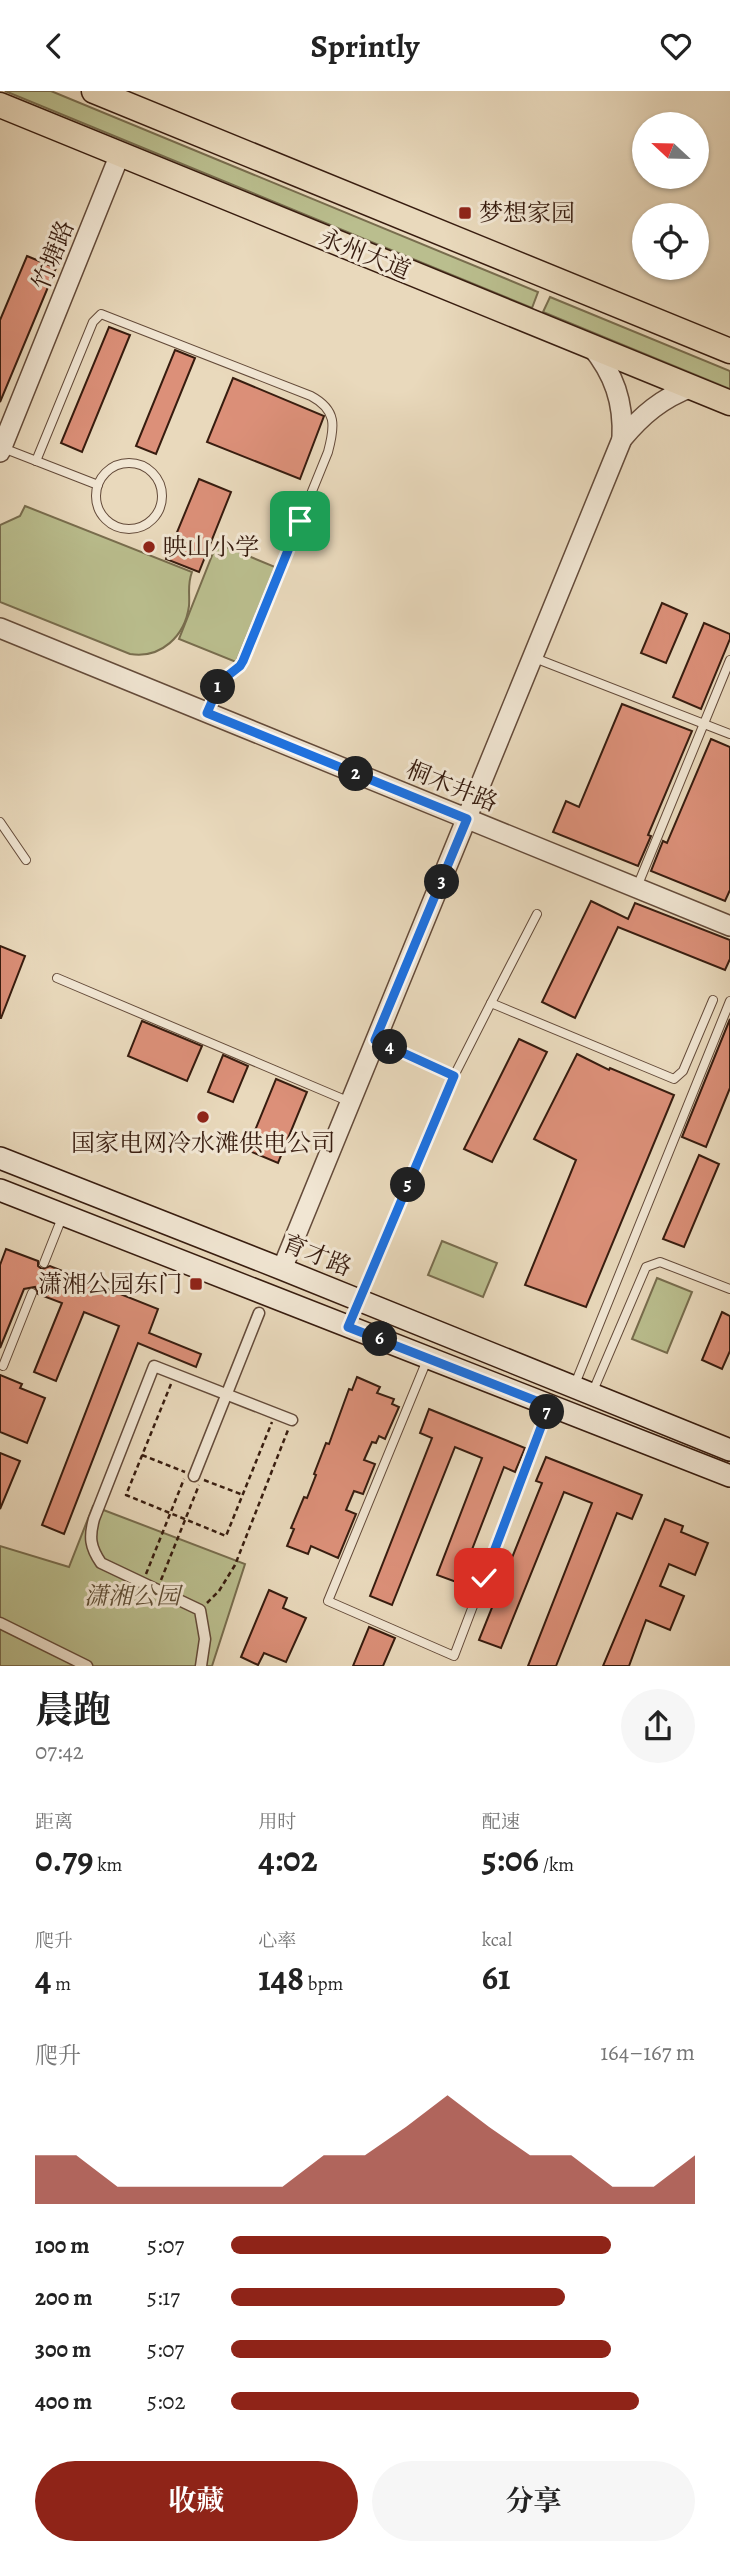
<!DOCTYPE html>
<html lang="zh">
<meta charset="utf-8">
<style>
body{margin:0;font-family:Alegreya,"Noto Serif SC",serif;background:#f6f6f6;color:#222;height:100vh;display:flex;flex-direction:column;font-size:26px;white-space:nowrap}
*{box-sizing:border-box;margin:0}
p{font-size:23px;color:#767676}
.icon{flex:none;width:38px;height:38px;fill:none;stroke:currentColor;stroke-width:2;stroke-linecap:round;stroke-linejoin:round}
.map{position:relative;height:1575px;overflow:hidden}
.drawer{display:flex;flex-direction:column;background:#fff;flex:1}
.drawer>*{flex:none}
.needle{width:46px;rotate:292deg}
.fabs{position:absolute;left:632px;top:21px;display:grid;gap:14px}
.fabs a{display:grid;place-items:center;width:77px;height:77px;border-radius:50%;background:#fff;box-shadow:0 2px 5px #0004;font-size:35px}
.pin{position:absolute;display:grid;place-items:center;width:60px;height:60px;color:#fff;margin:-30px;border-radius:14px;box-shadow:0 4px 10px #0006}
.km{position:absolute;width:35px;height:35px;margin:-18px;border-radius:50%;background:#222;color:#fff;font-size:19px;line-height:35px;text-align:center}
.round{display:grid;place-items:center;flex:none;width:74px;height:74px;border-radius:37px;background:#f6f6f6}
.head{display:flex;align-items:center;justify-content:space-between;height:119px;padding:0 35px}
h1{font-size:38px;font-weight:700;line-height:52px}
.figures{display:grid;grid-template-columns:repeat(3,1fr);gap:10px;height:119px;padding:7px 35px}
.figures div{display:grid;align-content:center}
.figures b{font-size:35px;font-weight:700}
.figures small{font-size:19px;font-weight:400}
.figures p{font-size:19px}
.chart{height:196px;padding:14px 35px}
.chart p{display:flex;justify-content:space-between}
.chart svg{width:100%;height:126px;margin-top:7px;fill:#8f2418;opacity:.7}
.primary-button{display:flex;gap:14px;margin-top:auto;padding:14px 35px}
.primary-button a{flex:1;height:80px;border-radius:42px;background:#8f2418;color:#fff;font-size:28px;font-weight:700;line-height:80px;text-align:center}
.primary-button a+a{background:#f6f6f6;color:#222}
ul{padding:0 35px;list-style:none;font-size:23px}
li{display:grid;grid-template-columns:112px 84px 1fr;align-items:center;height:52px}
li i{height:18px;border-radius:9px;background:#8f2418}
header{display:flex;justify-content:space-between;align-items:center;height:91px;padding:0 35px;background:#fff;font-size:32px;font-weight:700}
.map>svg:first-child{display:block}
.green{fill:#babe8e;stroke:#786d4e;stroke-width:2}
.building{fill:#dc9079;stroke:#371c0f;stroke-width:2}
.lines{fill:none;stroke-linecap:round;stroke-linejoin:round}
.service-casing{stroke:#644b3a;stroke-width:10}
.pedestrian-casing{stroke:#644b3a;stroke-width:13}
.tertiary-casing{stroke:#644b3a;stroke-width:22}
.secondary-casing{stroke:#371c0f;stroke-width:24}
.primary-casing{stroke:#371c0f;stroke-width:27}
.path{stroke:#371c0f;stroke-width:2.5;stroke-dasharray:5 3.5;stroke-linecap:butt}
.service{stroke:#f1e6d3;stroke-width:8}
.pedestrian{stroke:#f1e6d3;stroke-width:10}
.tertiary{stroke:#f1e6d3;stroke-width:19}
.secondary{stroke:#f1e6d3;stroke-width:21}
.primary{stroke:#e9d9bc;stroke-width:24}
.route-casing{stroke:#fff;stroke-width:14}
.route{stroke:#1a73e8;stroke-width:9}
.poi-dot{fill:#8f2418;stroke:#f1e6d3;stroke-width:2.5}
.labels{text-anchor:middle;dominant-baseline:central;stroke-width:6;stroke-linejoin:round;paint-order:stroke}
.poi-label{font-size:24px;fill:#371c0f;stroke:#f1e6d3;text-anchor:start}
.street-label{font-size:24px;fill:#371c0f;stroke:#f1e6d3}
.park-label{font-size:24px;font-style:italic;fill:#5e4d35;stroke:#f1e6d3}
</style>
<header><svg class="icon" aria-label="back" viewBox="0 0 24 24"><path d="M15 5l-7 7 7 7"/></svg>Sprintly<svg class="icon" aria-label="heart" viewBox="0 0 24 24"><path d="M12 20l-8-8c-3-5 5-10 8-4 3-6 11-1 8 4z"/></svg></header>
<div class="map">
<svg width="730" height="1575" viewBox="0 0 730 1575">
<rect width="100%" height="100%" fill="#e9d9bc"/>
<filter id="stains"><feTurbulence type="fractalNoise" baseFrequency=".00286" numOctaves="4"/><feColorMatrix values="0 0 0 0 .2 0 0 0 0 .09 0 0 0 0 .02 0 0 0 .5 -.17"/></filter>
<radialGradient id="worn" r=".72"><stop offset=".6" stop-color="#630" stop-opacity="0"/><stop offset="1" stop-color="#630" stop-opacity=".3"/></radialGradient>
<g class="green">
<polygon points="5,0 51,0 538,201 532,217"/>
<polygon points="550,206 730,280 730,298 543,221"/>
<path d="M25,415L192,481C187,494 190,502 189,515C185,545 161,568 130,563L0,511V434L20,425Z"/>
<polygon points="217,452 275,476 236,571 179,548"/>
<polygon points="442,1150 497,1172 483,1206 428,1184"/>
<polygon points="657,1187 692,1201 667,1262 632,1248"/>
<polygon points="93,1415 245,1473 212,1575 0,1575 0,1455 69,1476"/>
</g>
<g class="building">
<polygon points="27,165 56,177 0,311 0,229"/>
<polygon points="109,236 130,244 82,361 61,352"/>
<polygon points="175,259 195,267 156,363 136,355"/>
<polygon points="233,287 324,325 300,388 207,351"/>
<polygon points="199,388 231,401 199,481 166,468"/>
<polygon points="662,512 687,523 666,572 641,562"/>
<polygon points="704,532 730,543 730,548 701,618 673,606"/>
<polygon points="622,613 692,640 648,744 651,745 638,775 553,741 566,710 579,716"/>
<polygon points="711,648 730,656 730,799 725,810 651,780 663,750 667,752"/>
<polygon points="591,810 628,828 635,812 730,849 730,868 725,879 618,836 575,927 542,911"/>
<polygon points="0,855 25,865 1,927 0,927"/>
<polygon points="730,928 730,997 706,1056 682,1046"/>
<polygon points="142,930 202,955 187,990 128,965"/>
<polygon points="519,948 547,961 492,1071 464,1058"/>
<polygon points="577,963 609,979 610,977 674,1004 586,1216 525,1194 576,1069 534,1048"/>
<polygon points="223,964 248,975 233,1011 208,1001"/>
<polygon points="276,988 307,1001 278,1072 247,1059"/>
<polygon points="699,1064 719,1073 684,1156 663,1148"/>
<polygon points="6,1158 38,1170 38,1175 42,1178 50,1175 158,1218 149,1242 201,1263 196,1276 138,1252 64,1443 42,1434 119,1235 84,1221 56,1290 34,1281 62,1212 38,1203 35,1196 24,1198 0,1257 0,1174"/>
<polygon points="722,1221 730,1225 730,1260 722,1278 702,1269"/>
<polygon points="0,1284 22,1293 20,1297 45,1307 27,1352 0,1341"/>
<polygon points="357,1286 380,1296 377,1302 394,1308 392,1313 399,1316 385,1348 379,1345 376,1352 372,1351 364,1369 375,1373 363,1403 354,1400 346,1419 356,1423 338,1467 311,1455 308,1463 287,1455 294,1438 291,1437 304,1406 307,1407 316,1384 314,1383 326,1352 329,1353 349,1298 352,1299"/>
<polygon points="429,1318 525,1357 515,1381 504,1376 459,1492 437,1484 482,1367 455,1356 392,1514 370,1505 432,1347 420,1342"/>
<polygon points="0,1362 20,1370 0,1418"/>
<polygon points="546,1366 642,1404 632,1428 617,1422 556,1575 528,1575 592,1412 564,1401 501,1557 479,1549 542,1392 536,1390"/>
<polygon points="665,1428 683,1435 681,1441 708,1452 695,1484 669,1473 660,1495 684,1505 670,1539 646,1529 629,1575 603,1575"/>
<polygon points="269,1499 287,1507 283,1517 306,1527 286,1571 264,1562 258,1574 241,1566"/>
<polygon points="369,1536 395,1547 383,1575 353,1575"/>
</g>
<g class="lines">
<g class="service-casing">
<g id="service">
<polyline points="3,357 98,394"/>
<path d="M36,370L93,231L101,223L311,305C337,319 335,335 328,361L243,570L240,575L221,590L207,622"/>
<circle cx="129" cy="405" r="33"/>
<polyline points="532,566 730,643"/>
<polyline points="0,731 26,769"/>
<polyline points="637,796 730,569"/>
<polyline points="57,887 350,1011"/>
<polyline points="491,912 537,823"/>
<polyline points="377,950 454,985"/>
<polyline points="44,1172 63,1124"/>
<polyline points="349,1233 454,985 491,912 674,988 683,980 713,909"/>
<polyline points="427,1269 328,1510 454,1565 549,1315"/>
<polyline points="3,1275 32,1202"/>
<polyline points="575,1293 730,910"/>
<polyline points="593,1300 646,1176 660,1171 730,1198"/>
</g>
</g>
<g class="pedestrian-casing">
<g id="pedestrian">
<polyline points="194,1385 259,1222"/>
<polyline points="0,1532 87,1575"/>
<path d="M201,1575L205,1548L200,1519L101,1472C90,1456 89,1446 94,1428L154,1275L292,1329"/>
</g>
</g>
<g class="tertiary-casing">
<g id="tertiary">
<path d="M591,255C614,283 624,311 622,348"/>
<polyline points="0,361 120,63"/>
<polyline points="0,537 730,835"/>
<path d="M282,1178L622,348C642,324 662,307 692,296"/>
</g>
</g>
<g class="secondary-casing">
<g id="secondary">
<polyline points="0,1067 282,1178 730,1359"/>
<polyline points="0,1099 730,1385"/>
</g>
</g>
<g class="primary-casing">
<g id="primary">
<polyline points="94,0 730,260"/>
<polyline points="0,14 730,312"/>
</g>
</g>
<g class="path">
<polyline points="171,1293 126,1404 226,1445 272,1331"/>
<polyline points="142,1364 185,1381"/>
<polyline points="204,1389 243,1404"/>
<polyline points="146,1483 184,1388"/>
<polyline points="161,1489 199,1394"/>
<polyline points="207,1512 219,1500 235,1474 288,1339"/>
</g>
<use href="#service" class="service"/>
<use href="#pedestrian" class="pedestrian"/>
<use href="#tertiary" class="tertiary"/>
<use href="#secondary" class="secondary"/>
<use href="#primary" class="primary"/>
</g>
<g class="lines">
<g class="route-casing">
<polyline id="route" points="300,430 243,570 240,575 221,590 207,622 467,728 375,949 454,985 348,1236 549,1315 484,1487"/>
</g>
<use href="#route" class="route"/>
</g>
<g class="poi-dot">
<rect x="458" y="115" width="14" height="14" rx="3.5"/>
<circle cx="149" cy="456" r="7"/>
<circle cx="203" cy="1026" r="7"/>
<rect x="189" y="1186" width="14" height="14" rx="3.5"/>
</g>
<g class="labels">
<g class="poi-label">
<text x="479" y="122">梦想家园</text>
<text x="163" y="456">映山小学</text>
<text x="203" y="1052" text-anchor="middle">国家电网冷水滩供电公司</text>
<text x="182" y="1193" text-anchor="end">潇湘公园东门</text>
</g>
<g class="street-label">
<text transform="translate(365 163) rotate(22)">永州大道</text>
<text transform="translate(53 164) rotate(-68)">竹塘路</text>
<text transform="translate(452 695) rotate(22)">桐木井路</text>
<text transform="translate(317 1164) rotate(22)">育才路</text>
</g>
<g class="park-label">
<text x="132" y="1505">潇湘公园</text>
</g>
</g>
<rect width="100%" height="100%" filter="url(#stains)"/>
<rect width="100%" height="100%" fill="url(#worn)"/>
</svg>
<div class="fabs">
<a><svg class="needle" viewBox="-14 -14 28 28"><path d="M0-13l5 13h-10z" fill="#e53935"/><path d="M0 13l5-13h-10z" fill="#767676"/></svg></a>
<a><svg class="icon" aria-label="locate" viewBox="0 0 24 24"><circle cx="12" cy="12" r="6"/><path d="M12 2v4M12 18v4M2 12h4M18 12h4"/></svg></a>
</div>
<div class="pin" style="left:300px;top:430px;background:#1e9e55"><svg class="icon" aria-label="arrive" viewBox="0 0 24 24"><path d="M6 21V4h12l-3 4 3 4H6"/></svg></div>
<div class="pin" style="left:484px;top:1487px;background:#d93025"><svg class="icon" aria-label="check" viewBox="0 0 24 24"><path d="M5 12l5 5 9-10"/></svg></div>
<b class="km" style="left:218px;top:596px">1</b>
<b class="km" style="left:356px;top:683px">2</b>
<b class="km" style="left:442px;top:791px">3</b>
<b class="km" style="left:390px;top:956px">4</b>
<b class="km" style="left:408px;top:1094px">5</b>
<b class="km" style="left:380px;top:1248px">6</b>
<b class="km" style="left:547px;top:1321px">7</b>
</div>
<section class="drawer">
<div class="head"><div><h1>晨跑</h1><p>07:42</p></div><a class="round"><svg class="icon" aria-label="share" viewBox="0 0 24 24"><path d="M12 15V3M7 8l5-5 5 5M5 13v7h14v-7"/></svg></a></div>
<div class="figures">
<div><p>距离</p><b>0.79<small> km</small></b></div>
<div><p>用时</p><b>4:02</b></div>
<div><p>配速</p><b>5:06<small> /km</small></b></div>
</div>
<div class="figures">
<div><p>爬升</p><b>4<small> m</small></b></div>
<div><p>心率</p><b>148<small> bpm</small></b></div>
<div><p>kcal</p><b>61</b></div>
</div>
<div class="chart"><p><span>爬升</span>164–167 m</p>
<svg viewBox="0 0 160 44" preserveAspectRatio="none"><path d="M0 44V27L10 27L20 38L30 38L40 38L50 38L60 38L70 27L80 27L90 17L100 6L110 17L120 27L130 27L140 38L150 38L160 27V44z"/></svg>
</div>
<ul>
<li><b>100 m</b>5:07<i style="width:82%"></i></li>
<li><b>200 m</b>5:17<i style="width:72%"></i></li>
<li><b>300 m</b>5:07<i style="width:82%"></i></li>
<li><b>400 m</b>5:02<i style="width:88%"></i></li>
</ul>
<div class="primary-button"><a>收藏</a><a>分享</a></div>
</section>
